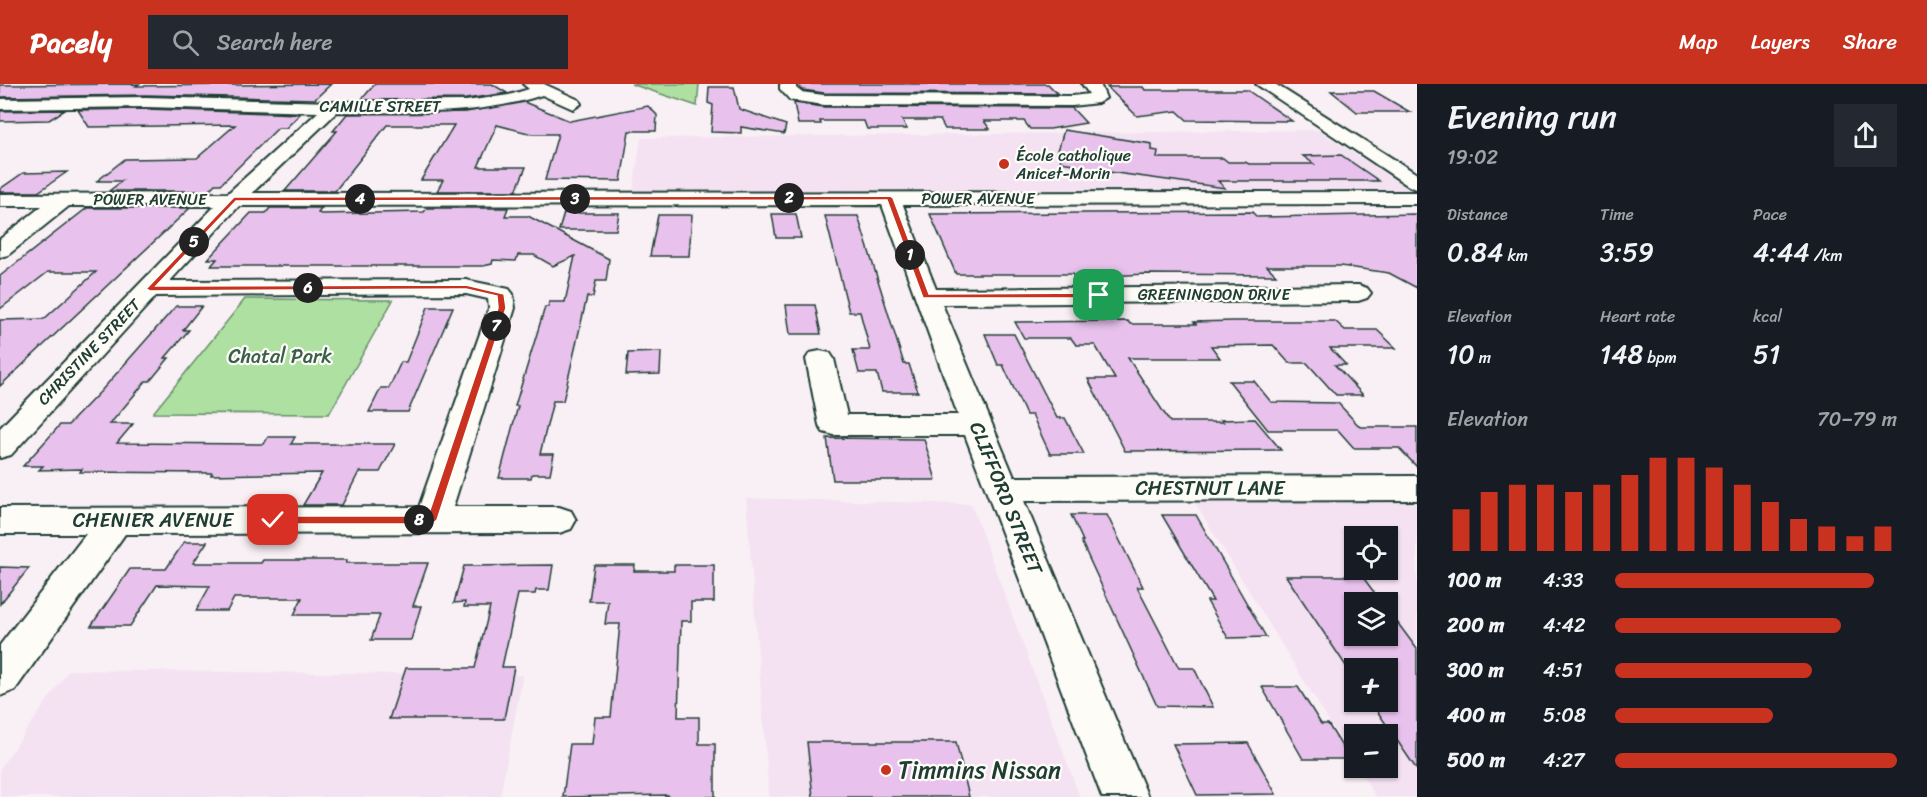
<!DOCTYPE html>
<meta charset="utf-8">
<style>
body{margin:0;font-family:Sriracha,sans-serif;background:#242831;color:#f1f3f6;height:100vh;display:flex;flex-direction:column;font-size:22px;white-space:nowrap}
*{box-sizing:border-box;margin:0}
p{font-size:20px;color:#9ea1a6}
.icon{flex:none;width:33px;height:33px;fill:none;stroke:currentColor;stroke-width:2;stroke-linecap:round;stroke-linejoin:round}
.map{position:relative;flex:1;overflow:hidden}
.side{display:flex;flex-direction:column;background:#171b24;width:510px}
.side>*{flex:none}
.controls{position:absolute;left:1344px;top:442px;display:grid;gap:12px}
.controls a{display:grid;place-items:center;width:54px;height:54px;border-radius:0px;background:#171b24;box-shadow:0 2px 4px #0004;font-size:30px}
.pin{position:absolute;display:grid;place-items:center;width:51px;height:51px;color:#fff;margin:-26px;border-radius:12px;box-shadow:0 3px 9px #0006}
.km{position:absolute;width:30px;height:30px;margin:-15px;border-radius:50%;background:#222;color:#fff;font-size:16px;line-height:30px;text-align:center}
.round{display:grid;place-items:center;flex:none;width:63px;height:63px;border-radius:0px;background:#242831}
.headline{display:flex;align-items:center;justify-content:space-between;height:102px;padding:0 30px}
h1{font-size:33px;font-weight:600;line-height:45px}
.metrics{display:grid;grid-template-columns:repeat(3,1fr);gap:9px;height:102px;padding:6px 30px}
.metrics div{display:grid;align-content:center}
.metrics b{font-size:26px;font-weight:600}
.metrics small{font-size:16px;font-weight:400}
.metrics p{font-size:16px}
.chart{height:168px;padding:12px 30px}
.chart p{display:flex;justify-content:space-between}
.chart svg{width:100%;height:108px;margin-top:6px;stroke:#c8321e;stroke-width:6}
ul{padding:0 30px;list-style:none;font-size:20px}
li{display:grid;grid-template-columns:96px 72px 1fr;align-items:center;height:45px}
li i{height:15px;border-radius:8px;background:#c8321e}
header{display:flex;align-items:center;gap:36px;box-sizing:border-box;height:84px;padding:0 30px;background:#c8321e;color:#fff}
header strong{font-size:28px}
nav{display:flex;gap:33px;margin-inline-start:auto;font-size:21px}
.search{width:420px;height:54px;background:#242831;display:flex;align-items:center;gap:15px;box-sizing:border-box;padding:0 21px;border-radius:0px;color:#9ea1a6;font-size:22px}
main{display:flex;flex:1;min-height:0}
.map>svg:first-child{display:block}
.built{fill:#f4e2f2;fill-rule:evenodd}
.green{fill:#ade0a1;stroke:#668e6a;stroke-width:1.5}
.building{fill:#e8c2ec;stroke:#1f3d34;stroke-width:1.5}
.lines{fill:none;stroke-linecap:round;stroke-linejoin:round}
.minor-casing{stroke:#1f3d34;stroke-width:4}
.minor{fill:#fdfcf7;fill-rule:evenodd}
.route{fill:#c8321e;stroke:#fff;stroke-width:1.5}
.poi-dot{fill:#c8321e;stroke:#fdfcf7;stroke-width:2}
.labels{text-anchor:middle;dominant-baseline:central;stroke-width:4.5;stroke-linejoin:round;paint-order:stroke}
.far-street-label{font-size:16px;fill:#1f3d34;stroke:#fdfcf7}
.far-poi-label{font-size:16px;fill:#1f3d34;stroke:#fdfcf7;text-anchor:start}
.park-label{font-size:20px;fill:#3b5e4a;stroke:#fdfcf7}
.street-label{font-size:20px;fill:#1f3d34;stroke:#fdfcf7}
.near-poi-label{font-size:24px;fill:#1f3d34;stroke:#fdfcf7;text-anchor:start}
</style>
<header>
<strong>Pacely</strong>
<div class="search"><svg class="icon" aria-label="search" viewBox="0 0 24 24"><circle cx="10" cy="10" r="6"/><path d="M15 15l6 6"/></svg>Search here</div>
<nav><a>Map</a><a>Layers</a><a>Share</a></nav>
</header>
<main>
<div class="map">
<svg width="1417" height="713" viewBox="0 0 1417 713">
<rect width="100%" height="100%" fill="#f9f0f5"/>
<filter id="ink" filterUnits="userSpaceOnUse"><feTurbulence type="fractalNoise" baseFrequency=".0167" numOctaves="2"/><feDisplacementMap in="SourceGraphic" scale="12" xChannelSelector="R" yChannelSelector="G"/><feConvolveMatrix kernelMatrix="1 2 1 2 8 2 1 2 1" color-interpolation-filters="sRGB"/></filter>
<g filter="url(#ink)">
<g class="built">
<polygon points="1318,46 1413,108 633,107 641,54"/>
<path d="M1417,412V713H1376L1358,684H1388V651H1354V678L1193,416ZM1354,453H1388V486H1354ZM1354,519H1388V552H1354ZM1354,585H1388V618H1354Z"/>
<polygon points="746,414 971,420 1080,713 769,713"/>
<polygon points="69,586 523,591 500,713 0,713 0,684"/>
</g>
<g class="green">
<polygon points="631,0 699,0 697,22"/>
<polygon points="245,215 393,216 329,330 153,329"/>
</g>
<g class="building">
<polygon points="139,0 136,2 331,0 315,15 146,11 0,13 0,1"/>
<polygon points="375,0 492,0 507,9 466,15 361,16"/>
<polygon points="798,0 1048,0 1058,10 824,9 802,6"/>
<polygon points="709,3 734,3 739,25 786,41 784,50 741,43 741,49 711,48 713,21 708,19"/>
<polygon points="1107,3 1143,3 1145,6 1247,6 1292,37 1187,36 1177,27 1137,32"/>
<polygon points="1331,7 1374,7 1410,28 1357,28"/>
<polygon points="524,18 570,37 648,22 657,31 656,47 629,47 621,97 545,96 558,50 532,50 497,41 478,83 526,83 516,107 437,107 443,96 421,96 454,41 387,41 335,107 285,107 337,47 333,47 347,30 466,28"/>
<polygon points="794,19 824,23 1072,24 1086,39 1050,45 1030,45 1024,37 984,37 990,45 945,45 940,36 902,36 907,45 867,45 864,37 820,37 821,40 798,40"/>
<polygon points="146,25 300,30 286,44 278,44 221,100 215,100 208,107 109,107 122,97 97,97 125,75 197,74 235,41 89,43 78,26"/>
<polygon points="65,26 49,36 0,37 0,27"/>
<polygon points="1064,46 1152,60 1152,66 1158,67 1157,74 1223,74 1228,78 1245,78 1249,80 1314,80 1303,72 1341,71 1379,97 1218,97 1225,104 1073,83 1073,80 1060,78 1062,71 1057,70"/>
<polygon points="67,88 38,108 0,108 0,105 23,89"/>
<polygon points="87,124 190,124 0,302 0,236 44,235 96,188 48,188 0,225 0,192"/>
<polygon points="270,124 322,124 318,129 321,130 424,128 427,124 508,124 505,132 528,132 609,175 606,197 596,197 593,213 587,213 563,317 553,317 540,370 554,370 550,390 532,390 531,394 499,394 518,322 515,322 545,223 548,223 549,218 565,218 575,172 553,182 534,171 518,171 516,177 493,176 492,180 483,182 211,182 217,175 208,175 251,129 266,129"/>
<polygon points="1252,128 1257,133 1417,130 1417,204 1389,189 1341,182 1267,182 1276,191 1145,190 1075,194 1072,190 956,190 930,130"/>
<polygon points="564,129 619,129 616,146 559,146"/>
<polygon points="772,130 796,130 801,154 776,154"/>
<polygon points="658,131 692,131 689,172 650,172"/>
<polygon points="825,132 858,132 904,280 909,280 918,308 882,308 877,289 859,289 853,266 870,266 860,228 849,228"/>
<polygon points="786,221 815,221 821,250 790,250"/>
<polygon points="176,222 202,222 183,246 189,246 165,274 169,274 150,297 146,297 110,340 133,340 117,359 264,360 268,353 295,353 291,360 395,360 380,388 359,388 342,421 303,421 322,389 211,391 212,389 80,388 82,385 39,386 43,382 23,382 60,341 68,341 101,307"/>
<polygon points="428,223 453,223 408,328 369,328 381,304 389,304 401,278 406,278"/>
<polygon points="1128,237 1130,240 1196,240 1194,238 1234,237 1335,237 1345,246 1377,246 1396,264 1330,264 1346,281 1335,281 1363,311 1336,311 1307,279 1289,279 1273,261 1211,262 1220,274 1128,274 1170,338 1223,338 1221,336 1255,335 1281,366 1125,367 1088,295 1115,295 1095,261 1076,261 1071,254 1024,254 1015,238"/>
<polygon points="985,250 1014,250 1057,334 1065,334 1084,370 1050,370 1032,331 1026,331 1003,281 998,281"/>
<polygon points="661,268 660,290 626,291 628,269"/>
<polygon points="1229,297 1254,297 1271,318 1338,319 1360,343 1417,343 1417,383 1399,364 1354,364 1338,346 1268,346"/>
<polygon points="827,354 924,355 936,396 833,396"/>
<polygon points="1071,431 1107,431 1143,503 1137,503 1179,584 1194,584 1213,623 1157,622 1081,457 1083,457"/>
<polygon points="1162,431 1196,431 1266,553 1228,554 1207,517 1213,517"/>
<polygon points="184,458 207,458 193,479 261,479 263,476 347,476 346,479 428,479 413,522 421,522 411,556 371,556 380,531 294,531 302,514 234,514 227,527 196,527 210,502 157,501 130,542 91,542 130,485 166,485"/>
<polygon points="553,481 549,506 536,506 535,510 518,510 502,583 514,583 504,635 389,635 406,584 475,584 490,523 464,523 465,518 454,519 464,482"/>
<polygon points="594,481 635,481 634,487 674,487 674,481 714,481 714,518 691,518 691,537 681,537 678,633 699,633 699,660 715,660 715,713 668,713 668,711 563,713 570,660 592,660 595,633 611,633 620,540 605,540 608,517 589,517"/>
<polygon points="0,483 29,484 0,520"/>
<polygon points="1286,492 1362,492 1382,519 1354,519 1354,552 1388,552 1388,526 1417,565 1417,686 1371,618 1388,618 1388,585 1354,585 1354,594"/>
<polygon points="1262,603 1298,603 1321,640 1328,640 1350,675 1303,675"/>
<polygon points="807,658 956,658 969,713 813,713"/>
<polygon points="1248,659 1276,710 1197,711 1173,660"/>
</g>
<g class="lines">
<g class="minor-casing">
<g id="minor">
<path d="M523,0H544L579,16L581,20L573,25L542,11C476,33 406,28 337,28L252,109L1417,108V120L903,121L936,205L1358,201L1367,204L1371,209L1367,214L1358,217L942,220L1014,393L1417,392V416L1024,417L1148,713H1102L965,351H834L823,348L819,341L806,275L810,269L820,267L830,269L834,275L847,331H958L882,121L239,122L170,197L466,196L509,205L513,210L515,224L453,423H559L571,427L576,436L571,445L559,449L125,450L15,606L0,612V561L86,450H0V424L419,423L489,224L488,215L466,210L156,212L11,371L0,374V344L215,122H69L8,171L0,173V155L42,122H0V110L228,109L318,28L146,23L0,25V15L146,13L333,18L466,17L509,11L529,5Z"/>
<polygon points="780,0 796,0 796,4 801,8 824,11 1072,12 1089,10 1082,0 1100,0 1106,14 1098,19 1072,22 824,21 790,16 780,5"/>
<polygon points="1256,0 1275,0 1417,90 1417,105 1410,103"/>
</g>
</g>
<use href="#minor" class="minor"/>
</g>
</g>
<polygon class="route" points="890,112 893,114 929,210 1099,209 1102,211 1099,214 923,214 887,116 236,117 156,202 466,201 504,210 506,224 437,436 432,440 273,440 268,436 273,432 428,432 498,224 497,212 466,205 150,207 146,205 234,113"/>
<g class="poi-dot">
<circle cx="1004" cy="80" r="6"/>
<circle cx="886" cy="686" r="6"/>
</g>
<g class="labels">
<g class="far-street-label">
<text x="380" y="22">CAMILLE STREET</text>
<text x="978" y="114">POWER AVENUE</text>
<text x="150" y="115">POWER AVENUE</text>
<text x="1214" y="210">GREENINGDON DRIVE</text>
<text transform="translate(89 268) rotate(-46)">CHRISTINE STREET</text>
</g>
<g class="far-poi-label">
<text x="1016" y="71">École catholique<tspan x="1016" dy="18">Anicet-Morin</tspan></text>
</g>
<g class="park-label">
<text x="280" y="272">Chatal Park</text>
</g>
<g class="street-label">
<text x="1210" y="404">CHESTNUT LANE</text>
<text transform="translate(1006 414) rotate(68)">CLIFFORD STREET</text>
<text x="153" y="436">CHENIER AVENUE</text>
</g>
<g class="near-poi-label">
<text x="898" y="686">Timmins Nissan</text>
</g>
</g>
</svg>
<div class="controls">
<a><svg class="icon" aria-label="locate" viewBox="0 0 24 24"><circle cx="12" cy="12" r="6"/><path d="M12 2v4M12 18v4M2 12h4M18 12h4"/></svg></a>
<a><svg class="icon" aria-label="layers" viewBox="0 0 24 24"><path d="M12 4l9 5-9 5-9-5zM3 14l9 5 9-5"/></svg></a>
<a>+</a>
<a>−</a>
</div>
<div class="pin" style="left:1099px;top:211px;background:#1e9e55"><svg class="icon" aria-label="arrive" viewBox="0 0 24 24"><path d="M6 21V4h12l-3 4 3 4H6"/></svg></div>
<div class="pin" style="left:273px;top:436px;background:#d93025"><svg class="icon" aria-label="check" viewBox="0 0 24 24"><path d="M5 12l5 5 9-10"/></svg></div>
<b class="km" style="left:910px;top:171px">1</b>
<b class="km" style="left:789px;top:114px">2</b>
<b class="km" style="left:575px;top:115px">3</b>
<b class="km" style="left:360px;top:115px">4</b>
<b class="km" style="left:194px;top:158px">5</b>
<b class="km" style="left:308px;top:204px">6</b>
<b class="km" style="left:496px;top:242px">7</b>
<b class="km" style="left:419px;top:436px">8</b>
</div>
<section class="side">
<div class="headline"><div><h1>Evening run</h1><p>19:02</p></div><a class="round"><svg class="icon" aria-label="share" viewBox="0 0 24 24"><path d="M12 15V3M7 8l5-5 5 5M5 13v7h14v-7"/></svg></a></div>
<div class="metrics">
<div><p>Distance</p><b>0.84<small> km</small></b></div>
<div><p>Time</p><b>3:59</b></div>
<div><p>Pace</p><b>4:44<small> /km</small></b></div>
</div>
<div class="metrics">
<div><p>Elevation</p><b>10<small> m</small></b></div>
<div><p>Heart rate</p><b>148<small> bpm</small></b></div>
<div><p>kcal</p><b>51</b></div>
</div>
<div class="chart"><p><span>Elevation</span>70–79 m</p>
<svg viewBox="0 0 160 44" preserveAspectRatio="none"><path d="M5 44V27M15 44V20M25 44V17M35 44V17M45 44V20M55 44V17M65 44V13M75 44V6M85 44V6M95 44V10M105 44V17M115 44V24M125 44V31M135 44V34M145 44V38M155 44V34"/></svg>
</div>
<ul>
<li><b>100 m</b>4:33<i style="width:92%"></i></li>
<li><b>200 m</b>4:42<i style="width:80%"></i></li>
<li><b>300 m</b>4:51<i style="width:70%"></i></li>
<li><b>400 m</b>5:08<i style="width:56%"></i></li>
<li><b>500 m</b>4:27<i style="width:100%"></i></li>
</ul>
</section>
</main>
